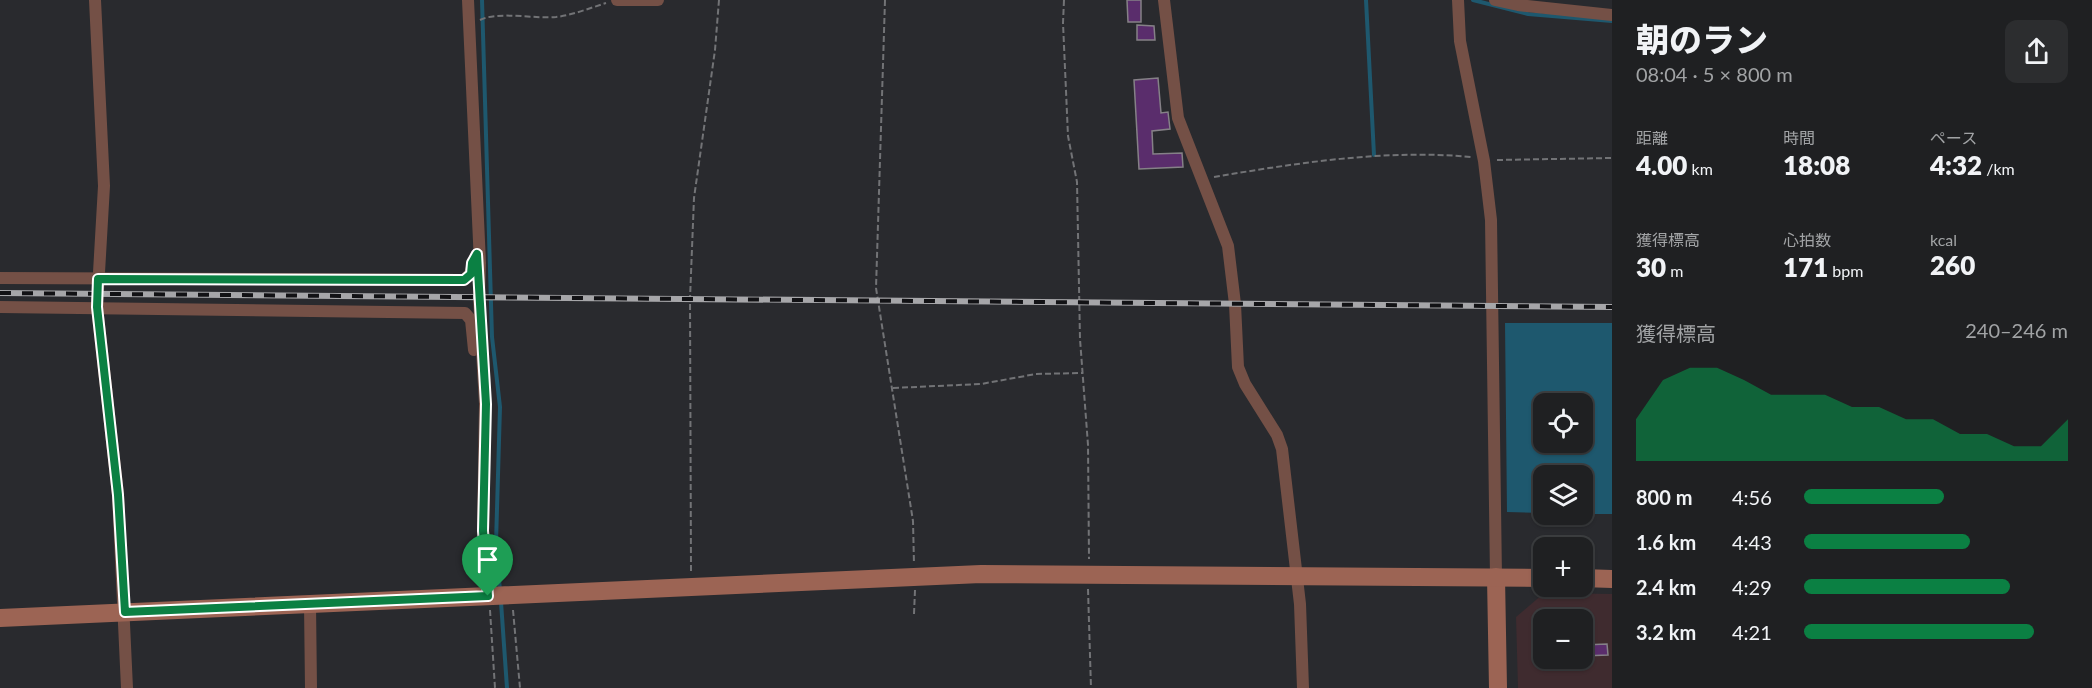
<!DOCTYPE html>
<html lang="ja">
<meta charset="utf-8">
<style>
body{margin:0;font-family:Lato,"Noto Sans JP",sans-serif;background:#2c2d2f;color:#f1f3f6;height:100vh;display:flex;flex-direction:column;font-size:22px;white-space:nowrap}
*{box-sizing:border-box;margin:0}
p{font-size:20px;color:#a1a3a5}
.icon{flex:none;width:33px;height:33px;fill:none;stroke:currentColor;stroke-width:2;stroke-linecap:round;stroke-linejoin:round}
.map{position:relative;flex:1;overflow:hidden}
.side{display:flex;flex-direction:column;background:#1f2022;width:480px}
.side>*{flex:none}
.buttons{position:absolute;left:1533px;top:393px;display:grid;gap:12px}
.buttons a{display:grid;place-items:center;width:60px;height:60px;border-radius:12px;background:#1f2022;box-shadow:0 2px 4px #0004,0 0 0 2px #3c3e40;font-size:30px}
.pin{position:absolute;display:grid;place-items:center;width:51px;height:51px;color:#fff;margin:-62px -26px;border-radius:50% 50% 50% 0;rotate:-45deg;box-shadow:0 0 6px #0007}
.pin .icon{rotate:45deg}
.round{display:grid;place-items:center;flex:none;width:63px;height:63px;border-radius:12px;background:#2c2d2f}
.headline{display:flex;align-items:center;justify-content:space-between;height:102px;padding:0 24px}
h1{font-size:33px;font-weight:800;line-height:45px}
.figures{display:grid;grid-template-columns:repeat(3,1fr);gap:9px;height:102px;padding:6px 24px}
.figures div{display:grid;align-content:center}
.figures b{font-size:26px;font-weight:800}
.figures small{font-size:16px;font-weight:400}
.figures p{font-size:16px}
.chart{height:168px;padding:12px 24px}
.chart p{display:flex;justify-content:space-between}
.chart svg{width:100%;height:108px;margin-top:6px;fill:#0b8043;opacity:.7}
ul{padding:0 24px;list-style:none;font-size:20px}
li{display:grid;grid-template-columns:96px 72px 1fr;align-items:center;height:45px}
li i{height:15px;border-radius:8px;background:#0b8043}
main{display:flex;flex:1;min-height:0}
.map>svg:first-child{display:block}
.industrial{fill:#3f2b2f;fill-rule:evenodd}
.water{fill:#1e586e;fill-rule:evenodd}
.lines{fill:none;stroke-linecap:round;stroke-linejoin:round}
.stream{stroke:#1e586e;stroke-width:4}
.building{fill:#5a2d6c;stroke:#858187;stroke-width:1.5}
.path{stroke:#727376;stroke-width:2;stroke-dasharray:6 3;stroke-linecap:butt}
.street{stroke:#745046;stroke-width:12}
.secondary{stroke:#9c6454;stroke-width:18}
.rail-casing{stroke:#a6a6a9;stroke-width:6}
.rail{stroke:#121215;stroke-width:4;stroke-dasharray:11;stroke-linecap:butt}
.route-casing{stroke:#fff;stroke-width:12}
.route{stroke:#0b8043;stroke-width:8}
</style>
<main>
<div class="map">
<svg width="1612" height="688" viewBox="0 0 1612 688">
<rect width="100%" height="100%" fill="#292a2e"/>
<path class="industrial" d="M1544,593L1612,594V688H1518L1516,617ZM1544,620H1582V658H1544Z"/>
<path class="water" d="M1505,323H1612V514H1583L1582,476H1544L1543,513L1507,512ZM1544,404H1582V442H1544Z"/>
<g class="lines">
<g class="stream">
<polyline points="482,0 492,337 500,407 496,543 500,591"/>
<polyline points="1366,0 1374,155"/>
<polyline points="1473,0 1528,14 1612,21"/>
<polyline points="501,602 507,688"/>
</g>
</g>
<g class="building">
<polygon points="1127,0 1141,0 1141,22 1128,22"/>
<polygon points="1137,25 1154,26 1155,40 1137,40"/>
<polygon points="1158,78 1161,113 1168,112 1170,129 1152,131 1153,154 1182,153 1183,167 1139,169 1134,80"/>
<polygon points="1607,644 1608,655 1582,656 1582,645"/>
</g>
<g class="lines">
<g class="path">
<polyline points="885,0 876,288 913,521 914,564"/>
<polyline points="1064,0 1063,23 1068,136 1077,182 1080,339 1088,445 1089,559"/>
<path d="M480,20C497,11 535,19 556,17C573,15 590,8 606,3"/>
<polyline points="1497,160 1612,158"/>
<path d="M1214,177C1297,163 1386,149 1471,157"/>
<polyline points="893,388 981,384 1036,374 1083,373"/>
<polyline points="691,571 690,299 694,198 715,50 719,0"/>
<polyline points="1088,589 1091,688"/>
<polyline points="490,610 495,688"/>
<polyline points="513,610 520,688"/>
<polyline points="914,614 915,590"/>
</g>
<g class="street">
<polyline points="95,0 104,186 97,307 118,495 127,688"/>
<polyline points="468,0 480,263 479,297 485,404 483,531 488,596"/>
<polyline points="617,0 658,0"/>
<polyline points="1164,0 1178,118 1228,246 1235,304 1238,367 1245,384 1277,435 1282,449 1300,604 1303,688"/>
<polyline points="1458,0 1460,41 1484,161 1491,220 1496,577"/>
<polyline points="1495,0 1518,5 1612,15"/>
<polyline points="0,278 464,280 470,274 476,255"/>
<polyline points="0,307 465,313 471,320 474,350"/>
<polyline points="310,604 311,688"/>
</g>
<g class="secondary">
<polyline points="1496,577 1498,688"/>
<polyline points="1582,578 1612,579"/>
<polyline points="0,618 981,574 1544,578"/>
</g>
<g class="rail-casing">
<polyline id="rail" points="0,293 1612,307"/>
</g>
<use href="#rail" class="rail"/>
</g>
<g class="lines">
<g class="route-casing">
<polygon id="route" points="477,254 486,404 483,531 488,596 125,612 118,495 97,307 98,279 464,280 471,274 472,263"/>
</g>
<use href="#route" class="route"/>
</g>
</svg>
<div class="buttons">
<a><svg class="icon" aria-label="locate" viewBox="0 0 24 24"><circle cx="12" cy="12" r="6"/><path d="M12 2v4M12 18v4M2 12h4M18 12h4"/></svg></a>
<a><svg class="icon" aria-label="layers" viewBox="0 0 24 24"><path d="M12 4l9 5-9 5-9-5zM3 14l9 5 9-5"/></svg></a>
<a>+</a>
<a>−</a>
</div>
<div class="pin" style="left:488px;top:596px;background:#1e9e55"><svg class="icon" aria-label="arrive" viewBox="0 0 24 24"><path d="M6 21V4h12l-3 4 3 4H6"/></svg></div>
</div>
<section class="side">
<div class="headline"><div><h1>朝のラン</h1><p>08:04 · 5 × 800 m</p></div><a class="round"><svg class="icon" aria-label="share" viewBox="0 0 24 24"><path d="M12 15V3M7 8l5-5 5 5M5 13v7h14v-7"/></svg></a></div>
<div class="figures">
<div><p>距離</p><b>4.00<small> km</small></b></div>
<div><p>時間</p><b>18:08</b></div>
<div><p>ペース</p><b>4:32<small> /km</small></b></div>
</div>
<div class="figures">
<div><p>獲得標高</p><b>30<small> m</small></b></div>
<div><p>心拍数</p><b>171<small> bpm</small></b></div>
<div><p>kcal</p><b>260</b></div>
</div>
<div class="chart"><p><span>獲得標高</span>240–246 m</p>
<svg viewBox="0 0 160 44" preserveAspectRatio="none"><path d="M0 44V27L10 11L20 6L30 6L40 11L50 17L60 17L70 17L80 22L90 22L100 27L110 27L120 33L130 33L140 38L150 38L160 27V44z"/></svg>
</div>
<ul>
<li><b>800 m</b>4:56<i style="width:53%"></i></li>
<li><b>1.6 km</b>4:43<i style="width:63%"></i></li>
<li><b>2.4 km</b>4:29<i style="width:78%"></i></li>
<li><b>3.2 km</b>4:21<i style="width:87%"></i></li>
</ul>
</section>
</main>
